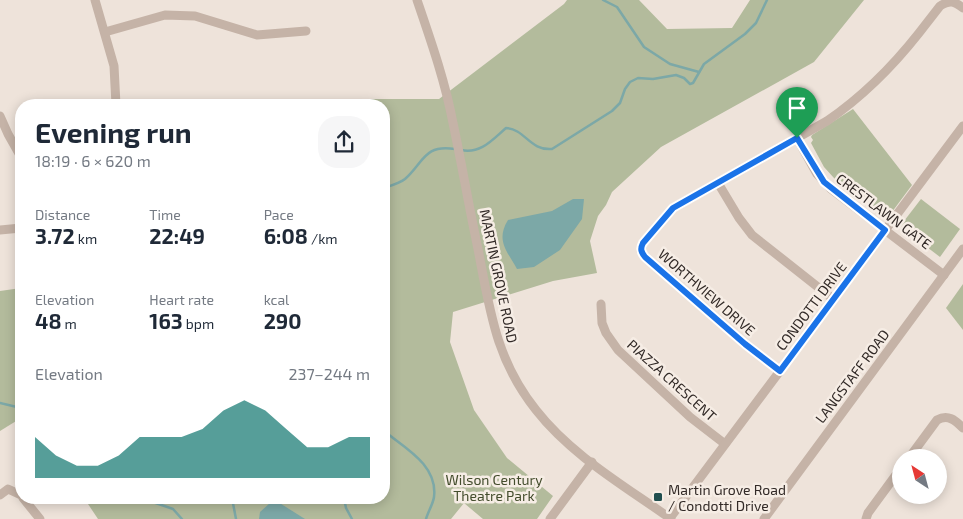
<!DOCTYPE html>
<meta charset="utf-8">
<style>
body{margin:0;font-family:"Exo 2",sans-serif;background:#f6f6f7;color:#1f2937;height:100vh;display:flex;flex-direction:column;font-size:19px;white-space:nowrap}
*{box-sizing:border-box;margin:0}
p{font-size:16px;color:#747a83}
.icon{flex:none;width:28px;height:28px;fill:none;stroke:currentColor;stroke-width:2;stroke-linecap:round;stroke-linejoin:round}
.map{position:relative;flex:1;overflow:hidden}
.sheet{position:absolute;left:15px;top:99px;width:375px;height:405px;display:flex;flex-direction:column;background:#fff;border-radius:20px;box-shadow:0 2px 12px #0003}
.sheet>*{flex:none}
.needle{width:32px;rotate:324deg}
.fabs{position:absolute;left:892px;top:449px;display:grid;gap:10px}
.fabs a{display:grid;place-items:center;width:55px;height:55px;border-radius:50%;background:#fff;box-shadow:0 2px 12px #0003;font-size:25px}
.pin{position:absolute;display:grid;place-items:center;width:42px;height:42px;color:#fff;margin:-51px -21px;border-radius:50% 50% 50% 0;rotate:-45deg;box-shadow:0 0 5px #0007}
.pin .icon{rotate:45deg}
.round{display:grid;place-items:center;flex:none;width:52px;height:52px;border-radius:20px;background:#f6f6f7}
.head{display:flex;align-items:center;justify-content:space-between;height:85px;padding:0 20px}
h1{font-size:28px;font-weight:700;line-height:38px}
.figures{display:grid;grid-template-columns:repeat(3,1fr);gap:8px;height:85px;padding:5px 20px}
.figures div{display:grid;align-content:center}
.figures b{font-size:21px;font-weight:700}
.figures small{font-size:14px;font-weight:400}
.figures p{font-size:14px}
.chart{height:140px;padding:10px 20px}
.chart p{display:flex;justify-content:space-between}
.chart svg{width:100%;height:90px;margin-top:5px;fill:#0f766e;opacity:.7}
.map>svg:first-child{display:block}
.green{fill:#b3bb9c}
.water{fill:#7ca8a7}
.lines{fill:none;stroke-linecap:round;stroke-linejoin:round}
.stream{stroke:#7ca8a7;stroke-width:2.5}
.minor{stroke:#c5b3a7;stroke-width:9}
.route-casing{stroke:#fff;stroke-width:10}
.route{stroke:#1a73e8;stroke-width:6}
.poi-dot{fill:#214f4f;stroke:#f6ede5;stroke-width:2}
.labels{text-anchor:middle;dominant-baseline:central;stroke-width:5;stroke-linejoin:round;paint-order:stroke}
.street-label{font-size:14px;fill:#322a27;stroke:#f6ede5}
.park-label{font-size:14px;fill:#444d2d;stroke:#f6ede5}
.poi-label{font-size:14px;fill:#322a27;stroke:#f6ede5;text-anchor:start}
</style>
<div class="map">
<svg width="963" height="519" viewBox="0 0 963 519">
<rect width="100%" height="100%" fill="#eee3da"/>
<g class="green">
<polygon points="567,0 639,0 667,29 732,28 750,0 864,0 814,62 661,147 612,192 606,205 598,216 590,241 597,273 553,281 453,312 450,342 474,410 507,458 553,496 537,519 483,519 464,503 451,519 98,519 84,498 384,498 384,105 260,104 303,99 439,99 564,4"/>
<polygon points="853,109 912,185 889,216 886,214 882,215 834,178 824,167 811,143 813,140 811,137 812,135"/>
<polygon points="921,199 960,229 940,257 902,228 901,225"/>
<polygon points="963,284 963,330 946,308"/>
<polygon points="21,288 21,418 0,431 0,291"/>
</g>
<g class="water">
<path d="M573,199H584L582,219L560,250L534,267L517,269C508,252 495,241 508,220L552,211Z"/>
<polygon points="278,502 305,519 259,519 260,512 270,503"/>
</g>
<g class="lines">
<g class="stream">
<polyline points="603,0 617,7 644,47 670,64 699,72"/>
<path d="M461,150C481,154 492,140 506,128C525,129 530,151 552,149L612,111L620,103L625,89L630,82L638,78L653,79L676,75L684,78L690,84L693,83L704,64L745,34L756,23L767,0"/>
<path d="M384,188C390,186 400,183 405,179C424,162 424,144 455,149"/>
<polyline points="0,403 21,408"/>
<path d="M384,431C405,448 438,465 434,497C433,504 428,512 426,519"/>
<polyline points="141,498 173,509 182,519"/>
<polyline points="232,498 236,519"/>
<polyline points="344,498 346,508 352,519"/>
</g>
<g class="minor">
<polyline points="95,0 114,66 116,105"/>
<path d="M417,0C431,41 445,81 453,123C462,165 469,207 478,249C490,311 496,360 536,410C572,456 625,486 671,519"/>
<polyline points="105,32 165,15 195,16 257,35 306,31"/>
<polyline points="0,116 8,134 21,157"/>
<polyline points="797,138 817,174 831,189 944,275"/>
<polyline points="718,183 739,218 752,235 833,299"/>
<polyline points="0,230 21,228"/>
<polyline points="601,304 602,323 606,333 618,350 690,417 725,444"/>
<path d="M780,371L745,344L645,257L641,251L643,243L673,208L827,121C862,97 893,66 919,33C926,24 933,15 940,6C950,0 954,1 963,8"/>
<path d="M909,458L937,420C948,414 955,420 963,428"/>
<polyline points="0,495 8,489 21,495"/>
<polyline points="23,498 40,519"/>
<polyline points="670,518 963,126"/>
<polyline points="550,519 592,462"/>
<polyline points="764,519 963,249"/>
<polyline points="866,519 868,513 901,468"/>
</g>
</g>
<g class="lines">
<g class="route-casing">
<path id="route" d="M797,138L824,182L885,230L780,371L745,344L645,257C641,252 640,249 643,243L673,208Z"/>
</g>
<use href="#route" class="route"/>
</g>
<rect class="poi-dot" x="653" y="492" width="10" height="10" rx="2.5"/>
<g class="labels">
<g class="street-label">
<text transform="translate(884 211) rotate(37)">CRESTLAWN GATE</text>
<text transform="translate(499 276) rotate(78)">MARTIN GROVE ROAD</text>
<text transform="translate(707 292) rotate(41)">WORTHVIEW DRIVE</text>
<text transform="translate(811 306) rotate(-53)">CONDOTTI DRIVE</text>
<text transform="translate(852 376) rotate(-53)">LANGSTAFF ROAD</text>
<text transform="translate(672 380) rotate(42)">PIAZZA CRESCENT</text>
</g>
<g class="park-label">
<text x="494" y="479">Wilson Century<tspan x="494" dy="16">Theatre Park</tspan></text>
</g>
<g class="poi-label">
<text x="668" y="489">Martin Grove Road<tspan x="668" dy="16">/ Condotti Drive</tspan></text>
</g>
</g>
</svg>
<div class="fabs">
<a><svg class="needle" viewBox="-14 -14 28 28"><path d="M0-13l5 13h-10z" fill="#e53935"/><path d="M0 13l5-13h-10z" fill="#747a83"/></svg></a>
</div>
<div class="pin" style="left:797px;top:138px;background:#1e9e55"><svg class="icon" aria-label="arrive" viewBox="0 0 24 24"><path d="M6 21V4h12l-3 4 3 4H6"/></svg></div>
<section class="sheet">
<div class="head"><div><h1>Evening run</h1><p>18:19 · 6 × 620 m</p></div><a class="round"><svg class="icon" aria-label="share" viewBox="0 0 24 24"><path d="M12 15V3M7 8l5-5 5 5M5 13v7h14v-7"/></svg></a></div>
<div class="figures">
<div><p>Distance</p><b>3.72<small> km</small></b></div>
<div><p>Time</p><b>22:49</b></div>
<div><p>Pace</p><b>6:08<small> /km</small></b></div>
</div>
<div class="figures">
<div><p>Elevation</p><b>48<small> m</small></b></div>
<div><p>Heart rate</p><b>163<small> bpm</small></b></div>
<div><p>kcal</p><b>290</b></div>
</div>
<div class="chart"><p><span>Elevation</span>237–244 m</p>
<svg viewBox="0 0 160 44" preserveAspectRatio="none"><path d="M0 44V24L10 33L20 38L30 38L40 33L50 24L60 24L70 24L80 20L90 11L100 6L110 11L120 20L130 29L140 29L150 24L160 24V44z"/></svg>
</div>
</section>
</div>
